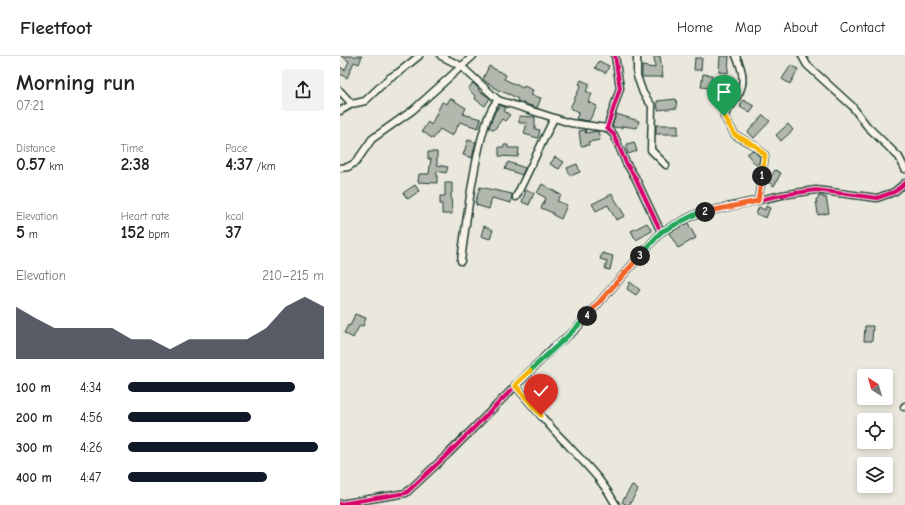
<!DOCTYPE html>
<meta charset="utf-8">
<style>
body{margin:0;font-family:"Comic Neue",sans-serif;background:#f2f2f2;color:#222;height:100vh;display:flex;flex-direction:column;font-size:15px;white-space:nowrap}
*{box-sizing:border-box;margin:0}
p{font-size:13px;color:#767676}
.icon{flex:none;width:22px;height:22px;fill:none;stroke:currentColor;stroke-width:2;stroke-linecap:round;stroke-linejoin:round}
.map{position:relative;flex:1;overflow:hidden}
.sheet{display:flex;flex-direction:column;background:#fff;width:340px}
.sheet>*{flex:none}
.needle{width:26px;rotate:323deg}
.fabs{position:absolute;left:517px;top:313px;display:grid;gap:8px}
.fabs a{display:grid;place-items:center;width:36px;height:36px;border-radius:4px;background:#fff;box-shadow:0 2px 6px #0003;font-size:20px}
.pin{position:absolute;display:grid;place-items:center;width:34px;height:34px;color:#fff;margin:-41px -17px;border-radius:50% 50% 50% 0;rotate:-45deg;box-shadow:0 0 4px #0007}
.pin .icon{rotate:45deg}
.km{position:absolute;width:20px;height:20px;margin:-10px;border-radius:50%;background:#222;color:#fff;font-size:11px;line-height:20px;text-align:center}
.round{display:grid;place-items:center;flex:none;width:42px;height:42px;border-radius:4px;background:#f2f2f2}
.summary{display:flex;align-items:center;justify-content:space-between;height:68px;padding:0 16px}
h1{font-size:22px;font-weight:700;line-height:30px}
.stats{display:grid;grid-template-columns:repeat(3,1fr);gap:6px;height:68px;padding:4px 16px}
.stats div{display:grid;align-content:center}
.stats b{font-size:17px;font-weight:700}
.stats small{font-size:11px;font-weight:400}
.stats p{font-size:11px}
.chart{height:112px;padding:8px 16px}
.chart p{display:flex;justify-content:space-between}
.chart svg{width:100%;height:72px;margin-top:4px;fill:#111827;opacity:.7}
ul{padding:0 16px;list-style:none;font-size:13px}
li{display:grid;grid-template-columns:64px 48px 1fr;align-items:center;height:30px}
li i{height:10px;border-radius:5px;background:#111827}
header{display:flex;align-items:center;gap:24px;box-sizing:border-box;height:56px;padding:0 20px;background:#fff;border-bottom:1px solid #e0e0e0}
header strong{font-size:19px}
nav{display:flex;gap:22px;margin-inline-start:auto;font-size:14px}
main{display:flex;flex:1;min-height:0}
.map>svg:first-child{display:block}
.building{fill:#b2b8ae;stroke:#1f3d34}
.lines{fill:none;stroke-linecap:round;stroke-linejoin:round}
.minor-casing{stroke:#1f3d34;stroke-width:9}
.minor{stroke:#f7f3e8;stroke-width:6}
.cycleway-casing{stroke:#f7f3e8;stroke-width:6}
.cycleway{stroke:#d6006c;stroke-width:4}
.split-1-casing{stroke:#fff;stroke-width:8}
.split-2-casing{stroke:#fff;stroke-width:8}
.split-3-casing{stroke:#fff;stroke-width:8}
.split-4-casing{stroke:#fff;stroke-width:8}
.split-5-casing{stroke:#fff;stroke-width:8}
.split-6-casing{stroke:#fff;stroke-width:8}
.split-1{stroke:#f5b400;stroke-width:5}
.split-2{stroke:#f0652b;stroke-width:5}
.split-3{stroke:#22a559;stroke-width:5}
.split-4{stroke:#f0652b;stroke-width:5}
.split-5{stroke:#22a559;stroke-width:5}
.split-6{stroke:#f5b400;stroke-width:5}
</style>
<header>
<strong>Fleetfoot</strong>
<nav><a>Home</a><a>Map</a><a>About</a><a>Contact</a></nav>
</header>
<main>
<section class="sheet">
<div class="summary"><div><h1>Morning run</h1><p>07:21</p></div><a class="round"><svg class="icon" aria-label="share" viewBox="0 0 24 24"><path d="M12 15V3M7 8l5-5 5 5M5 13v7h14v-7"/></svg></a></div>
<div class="stats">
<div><p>Distance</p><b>0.57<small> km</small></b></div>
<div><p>Time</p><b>2:38</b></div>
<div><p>Pace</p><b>4:37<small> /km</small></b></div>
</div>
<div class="stats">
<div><p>Elevation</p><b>5<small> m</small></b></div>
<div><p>Heart rate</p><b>152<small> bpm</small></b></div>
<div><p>kcal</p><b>37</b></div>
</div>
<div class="chart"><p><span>Elevation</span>210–215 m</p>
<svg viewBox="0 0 160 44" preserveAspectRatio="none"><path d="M0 44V12L10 19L20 25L30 25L40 25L50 25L60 32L70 32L80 38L90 32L100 32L110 32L120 32L130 25L140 12L150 6L160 12V44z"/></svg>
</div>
<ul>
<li><b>100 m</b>4:34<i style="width:85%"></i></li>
<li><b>200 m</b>4:56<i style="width:63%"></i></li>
<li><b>300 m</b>4:26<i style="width:97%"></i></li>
<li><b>400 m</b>4:47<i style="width:71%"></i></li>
</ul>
</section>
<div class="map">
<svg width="565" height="449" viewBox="0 0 565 449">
<rect width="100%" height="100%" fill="#eae8dd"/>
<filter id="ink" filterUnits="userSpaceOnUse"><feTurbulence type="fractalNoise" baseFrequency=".025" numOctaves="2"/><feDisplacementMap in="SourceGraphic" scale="8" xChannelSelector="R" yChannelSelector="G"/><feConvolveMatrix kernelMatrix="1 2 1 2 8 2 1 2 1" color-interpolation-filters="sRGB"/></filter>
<g filter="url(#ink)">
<g class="building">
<polygon points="1,0 22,0 19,8 14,6 7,22 0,18 0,11 5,14 9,5"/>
<polygon points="314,0 320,0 323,21 302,21 302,10 315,12"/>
<polygon points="380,0 389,0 388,17 379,16"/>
<polygon points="355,2 362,2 361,14 354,14"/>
<polygon points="259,5 269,10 266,17 255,12"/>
<polygon points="451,9 458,13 450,28 442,23"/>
<polygon points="149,10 166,19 164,23 183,32 184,30 193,34 191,39 201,42 197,52 177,45 178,43 171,39 158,34 145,25 143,23"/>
<polygon points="363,18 372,19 370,32 361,31"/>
<polygon points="241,24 250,28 246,35 252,38 248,46 257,50 249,65 236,63 239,56 230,52 241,29 239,28"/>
<polygon points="133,27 139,33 138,34 150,42 145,50 135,43 136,41 128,33"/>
<polygon points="110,42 126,52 123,58 141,63 138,72 120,66 112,80 100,73 93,83 82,75 88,66 91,69 102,46 107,48"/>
<polygon points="336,43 337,52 318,54 317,45"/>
<polygon points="403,44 414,50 410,57 400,51"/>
<polygon points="160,49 166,52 164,55 170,59 165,65 162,63 154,74 149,71 155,56"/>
<polygon points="276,58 299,65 297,72 282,70 282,72 272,71"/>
<polygon points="423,59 430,65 414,82 408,76"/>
<polygon points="179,60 195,61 195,73 200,74 198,82 184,78 187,67 179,67"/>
<polygon points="448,68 453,74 441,85 436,79"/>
<rect x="316" y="69" width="22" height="9"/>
<polygon points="246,74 245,77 258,75 260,84 248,86 249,89 241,90 239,75"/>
<polygon points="128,84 136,86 132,102 123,99"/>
<polygon points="294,86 297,95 288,98 286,91 287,90 287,88"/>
<polygon points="164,89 168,89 168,92 179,92 178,101 159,100 159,91 164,91"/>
<polygon points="413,94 420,101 419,107 416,109 407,98"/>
<polygon points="88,96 97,96 97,109 108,111 106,117 97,115 97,127 78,126 79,118 89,118 91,103 88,103"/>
<polygon points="215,101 224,106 219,113 210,108"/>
<polygon points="168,106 185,112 182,119 165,113"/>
<polygon points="237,108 240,116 230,120 227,112"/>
<polygon points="435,114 441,117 434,130 428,126"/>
<polygon points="105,127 112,127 112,137 111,137 112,158 102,158 102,148 100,148 100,140 105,140"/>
<polygon points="202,128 221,139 217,145 227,149 221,163 213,159 213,157 201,152 206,142 197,137"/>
<polygon points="75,129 79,135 68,143 63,137"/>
<polygon points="140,131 172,138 171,147 152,142 149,153 136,149 137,147 135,147"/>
<polygon points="186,134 194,137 189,149 182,146"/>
<polygon points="272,138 285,160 276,164 268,149 256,155 252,148"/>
<polygon points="478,140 483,140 484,142 486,141 489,157 478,159 476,143 479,142"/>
<polygon points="426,150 430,152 426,162 416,158 419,151 425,154"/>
<polygon points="307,167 312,175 296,184 291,175"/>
<polygon points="348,167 356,182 338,192 329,177"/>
<polygon points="144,170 153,174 150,183 141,180"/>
<polygon points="262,197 273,200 270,214 265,213 267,205 260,203"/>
<polygon points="290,226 300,234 296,239 287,233"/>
<polygon points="15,258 26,262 23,270 20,269 13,282 4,277 8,269 10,270"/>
<polygon points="525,270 533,270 532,285 524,285"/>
<polygon points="292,429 298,434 289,449 287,449 282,446"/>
</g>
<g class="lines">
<g class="minor-casing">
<g id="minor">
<polyline points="101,0 121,10 158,44 230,67 267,72"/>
<polyline points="275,0 280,32 267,72 274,79 286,107 295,121 321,176"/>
<polyline points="297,0 297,20 303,37 312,50 311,94 326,109"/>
<path d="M396,0C410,28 400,37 384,60L395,79L415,90L425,99L418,145"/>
<polyline points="462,0 467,9 512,50 527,70 559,101 565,113"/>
<polyline points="0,35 12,48"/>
<polyline points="0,55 12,48 25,45 49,22 59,16 79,0"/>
<polyline points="0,112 8,111 16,106 32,83 73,54 133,0"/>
<polyline points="176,141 214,62"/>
<path d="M121,205C125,175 138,60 158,44"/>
<path d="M175,329C192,349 208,369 226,387C245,408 262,423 276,449"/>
<polyline points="564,351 565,350"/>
<polyline points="0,448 66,437 109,397 214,291 235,274 321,176 356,158 442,139 476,134 537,142 554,136 565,127"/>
</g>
</g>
<use href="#minor" class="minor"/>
<g class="cycleway-casing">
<g id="cycleway">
<polyline points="275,0 280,32 267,72 274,79 286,107 295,121 321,176"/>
<polyline points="0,448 66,437 109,397 214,291 235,274 321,176 356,158 442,139 476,134 537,142 554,136 565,127"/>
</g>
</g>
<use href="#cycleway" class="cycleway"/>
</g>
</g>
<g class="lines" filter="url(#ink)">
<g class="split-1-casing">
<polyline id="split-1" points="384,60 395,79 416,90 425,99 422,120"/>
</g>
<g class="split-2-casing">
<polyline id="split-2" points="365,156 418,145 422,120"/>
</g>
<g class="split-3-casing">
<polyline id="split-3" points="300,200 321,176 356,158 365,156"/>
</g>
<g class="split-4-casing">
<polyline id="split-4" points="247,260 300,200"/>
</g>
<g class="split-5-casing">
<path id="split-5" d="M190,315C209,296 230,280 247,260"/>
</g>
<g class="split-6-casing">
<polyline id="split-6" points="190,315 175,329 201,359"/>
</g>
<use href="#split-1" class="split-1"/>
<use href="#split-2" class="split-2"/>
<use href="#split-3" class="split-3"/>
<use href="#split-4" class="split-4"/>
<use href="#split-5" class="split-5"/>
<use href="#split-6" class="split-6"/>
</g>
</svg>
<div class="fabs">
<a><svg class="needle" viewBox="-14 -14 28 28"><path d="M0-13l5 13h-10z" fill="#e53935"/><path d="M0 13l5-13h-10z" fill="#767676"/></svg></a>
<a><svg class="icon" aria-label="locate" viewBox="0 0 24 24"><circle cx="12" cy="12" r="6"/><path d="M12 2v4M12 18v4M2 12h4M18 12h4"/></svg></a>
<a><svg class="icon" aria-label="layers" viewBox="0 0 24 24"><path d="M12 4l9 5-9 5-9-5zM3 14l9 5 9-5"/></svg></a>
</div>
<div class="pin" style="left:384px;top:60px;background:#1e9e55"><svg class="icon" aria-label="arrive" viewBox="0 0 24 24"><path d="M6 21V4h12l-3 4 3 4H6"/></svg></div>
<div class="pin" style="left:201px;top:359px;background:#d93025"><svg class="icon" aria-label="check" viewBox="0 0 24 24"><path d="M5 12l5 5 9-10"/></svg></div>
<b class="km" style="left:422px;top:120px">1</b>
<b class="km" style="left:365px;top:156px">2</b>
<b class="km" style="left:300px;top:200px">3</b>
<b class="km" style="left:247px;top:260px">4</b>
</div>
</main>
